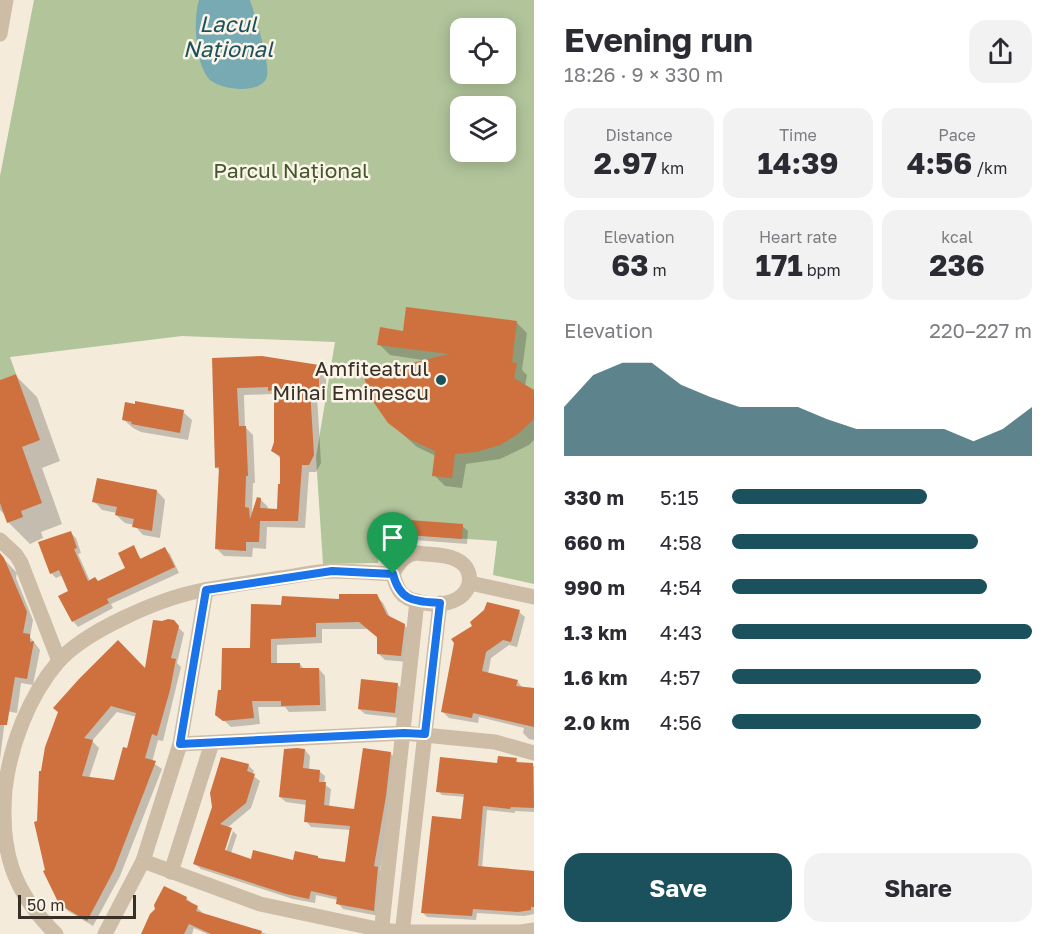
<!DOCTYPE html>
<meta charset="utf-8">
<style>
body{margin:0;font-family:"Golos Text",sans-serif;background:#f2f2f3;color:#2b2b33;height:100vh;display:flex;flex-direction:column;font-size:22px;white-space:nowrap}
*{box-sizing:border-box;margin:0}
p{font-size:20px;color:#7c7c81}
.icon{flex:none;width:33px;height:33px;fill:none;stroke:currentColor;stroke-width:2;stroke-linecap:round;stroke-linejoin:round}
.map{position:relative;flex:1;overflow:hidden}
.details{display:flex;flex-direction:column;background:#fff;width:528px}
.details>*{flex:none}
.fabs{position:absolute;left:450px;top:18px;display:grid;gap:12px}
.fabs a{display:grid;place-items:center;width:66px;height:66px;border-radius:12px;background:#fff;box-shadow:0 3px 15px #0003;font-size:30px}
.scale{position:absolute;left:18px;bottom:15px;width:118px;box-sizing:border-box;padding-left:6px;border:3px solid #382f27;border-top:0;font-size:16px;line-height:21px;white-space:nowrap;color:#382f27;-webkit-text-stroke:4px #fbf4e8;paint-order:stroke}
.pin{position:absolute;display:grid;place-items:center;width:51px;height:51px;color:#fff;margin:-62px -26px;border-radius:50% 50% 50% 0;rotate:-45deg;box-shadow:0 0 6px #0007}
.pin .icon{rotate:45deg}
.round{display:grid;place-items:center;flex:none;width:63px;height:63px;border-radius:18px;background:#f2f2f3}
.overview{display:flex;align-items:center;justify-content:space-between;height:102px;padding:0 30px}
h1{font-size:33px;font-weight:700;line-height:45px}
.stats{display:grid;grid-template-columns:repeat(3,1fr);gap:9px;height:102px;padding:6px 30px}
.stats div{display:grid;align-content:center;border-radius:15px;background:#f2f2f3;text-align:center}
.stats b{font-size:30px;font-weight:700}
.stats small{font-size:16px;font-weight:400}
.stats p{font-size:16px}
.chart{height:168px;padding:12px 30px}
.chart p{display:flex;justify-content:space-between}
.chart svg{width:100%;height:108px;margin-top:6px;fill:#1a515d;opacity:.7}
.button{display:flex;gap:12px;margin-top:auto;padding:12px 30px}
.button a{flex:1;height:69px;border-radius:18px;background:#1a515d;color:#fff;font-size:24px;font-weight:700;line-height:69px;text-align:center}
.button a+a{background:#f2f2f3;color:#2b2b33}
ul{padding:0 30px;list-style:none;font-size:20px}
li{display:grid;grid-template-columns:96px 72px 1fr;align-items:center;height:45px}
li i{height:15px;border-radius:8px;background:#1a515d}
main{display:flex;flex:1;min-height:0}
.map>svg:first-child{display:block}
.green{fill:#b1c49a;fill-rule:evenodd}
.water{fill:#78aab3}
.shadow{fill:#0003;fill-rule:evenodd}
.building{fill:#ce713e;fill-rule:evenodd}
.lines{fill:none;stroke-linecap:round;stroke-linejoin:round}
.minor{stroke:#cdbca6;stroke-width:15}
.route-casing{stroke:#fff;stroke-width:12}
.route{stroke:#1a73e8;stroke-width:8}
.poi-dot{fill:#1a515d;stroke:#fbf4e8;stroke-width:2}
.labels{text-anchor:middle;dominant-baseline:central;stroke-width:5;stroke-linejoin:round;paint-order:stroke}
.park-label{font-size:21px;fill:#425829;stroke:#fbf4e8}
.poi-label{font-size:21px;fill:#382f27;stroke:#fbf4e8;text-anchor:end}
.water-label{font-size:22px;font-style:italic;fill:#1a515d;stroke:#fbf4e8}
</style>
<main>
<div class="map">
<svg width="534" height="934" viewBox="0 0 534 934">
<rect width="100%" height="100%" fill="#f4ebdb"/>
<path class="green" d="M34,0H534V584L493,575L497,541L381,533L378,563L323,564L316,457L335,342L182,336L10,357L16,374L0,380V176ZM460,28H506V74H460ZM460,106H506V152H460Z"/>
<path class="water" d="M199,0H250C255,15 270,62 267,76C263,95 221,90 210,80C195,65 193,20 199,0Z"/>
<g class="shadow">
<polygon points="517,323 527,333 522,370 527,375 525,386 534,392 534,440 529,445 500,459 466,464 462,488 445,486 434,475 436,456 417,447 397,429 429,361 390,355 379,344 404,332"/>
<path d="M214,360L319,366L326,374V396H317L321,463L316,472H309L305,528L267,527L266,549L253,548L252,557L224,556L217,549L220,471L216,467ZM273,394L275,396L276,442L273,451L280,458L281,486L278,511L267,510L268,507L260,499L252,514L253,483H255L253,435L245,427L244,395Z"/>
<polygon points="16,376 37,397 60,461 42,468 62,524 41,532 43,538 30,544 8,522 7,517 0,510 0,382"/>
<polygon points="183,412 192,420 188,440 141,432 133,428 124,420"/>
<polygon points="157,491 165,500 160,538 143,535 134,525 125,523 116,515 117,513 102,510 94,501"/>
<polygon points="462,526 468,531 467,544 415,540 410,535"/>
<polygon points="71,533 76,538 81,553 78,554 90,581 99,582 127,569 133,547 142,560 165,549 170,554 179,573 111,604 113,608 78,627 73,621 70,592 63,575 56,578 51,573"/>
<polygon points="0,555 17,573 16,578 33,620 30,637 40,650 33,685 21,683 17,713 6,711 0,759"/>
<polygon points="376,596 383,603 391,619 404,625 411,632 408,662 385,660 378,653 378,638 367,629 322,629 322,643 277,645 277,664 300,664 305,670 319,669 325,676 326,711 289,712 285,707 258,707 260,724 231,727 217,714 223,692 283,607"/>
<polygon points="519,612 525,617 517,647 509,645 491,658 488,674 517,681 522,687 534,690 534,740 529,739 523,733 524,728 479,717 478,723 449,718 443,712 456,643"/>
<path d="M173,622L184,633L177,663L181,667L163,741L158,740L152,762L162,769L120,876L93,926L68,911L61,904L47,871L39,822L41,773L146,671ZM117,712L137,717L128,750L115,781L89,778L99,748L92,741Z"/>
<polygon points="398,685 403,690 400,718 365,714 359,709"/>
<polygon points="305,750 310,756 309,770 319,771 325,776 324,784 331,789 329,807 355,811 390,753 396,759 391,802 380,870 383,874 379,916 343,909 338,903 338,900 316,895 315,903 293,899 201,869 195,864 248,765 254,771 252,775 260,781 251,808 227,828 232,831 230,831 222,856 224,857 233,831 237,835 231,853 252,861 294,862 318,857 321,860 346,864 351,830 311,827 306,821 307,805 286,802 280,797"/>
<polygon points="515,759 519,764 534,766 534,812 515,811 515,813 487,810 482,868 534,871 534,914 524,916 477,913 476,920 427,917 422,912 462,821 466,797 442,795 438,791"/>
<polygon points="186,898 203,913 202,914 267,934 207,934 194,928 192,934 142,934"/>
</g>
<g class="building">
<polygon points="406,307 517,321 512,362 517,363 514,378 534,390 534,419 518,434 500,445 476,452 455,454 452,478 432,476 435,451 409,439 388,423 372,400 363,375 449,354 377,345 380,327 403,331"/>
<path d="M262,356L319,365V389H310L314,455L309,465H302L298,521H260L259,542H246V551L215,549L219,467L215,468L212,358ZM268,387V391L274,390V442L271,451L280,456V484H278L277,509L260,508L261,498L257,497L250,519L249,508L245,507L246,476H248L246,426H239L237,388Z"/>
<polygon points="16,374 40,440 22,447 42,503 21,511 23,517 7,523 0,503 0,380"/>
<polygon points="135,401 184,410 180,433 131,424 132,422 122,420 125,402 135,404"/>
<polygon points="97,478 157,490 152,531 132,527 134,519 115,515 117,507 92,502"/>
<polygon points="409,520 463,524 462,539 408,535"/>
<polygon points="71,531 77,548 74,549 88,581 95,577 98,581 125,568 118,553 134,545 140,559 165,547 175,567 107,599 109,603 72,622 58,596 68,591 59,570 50,574 38,542"/>
<polygon points="0,553 4,558 27,612 23,633 30,634 30,642 34,641 27,679 15,677 7,725 0,725"/>
<polygon points="339,594 377,594 387,615 405,624 401,656 377,654 377,637 359,622 316,623 316,637 271,639 271,663 300,663 300,668 319,668 320,705 281,706 281,701 252,701 254,718 223,721 215,715 218,690 221,690 222,648 250,648 251,604 281,605 282,596 339,599"/>
<polygon points="487,602 520,610 511,642 503,640 486,652 482,671 518,680 516,686 534,688 534,727 473,713 472,718 441,712 454,643 451,639 472,626 470,622 484,610"/>
<path d="M168,619L174,620L179,626L171,658L176,659L170,690L157,736L152,734L145,758L156,761L114,870L87,921L59,904L43,871L45,870L34,822L37,821L39,771H41L45,747L58,712L53,708L79,679L118,640L145,668L153,620L162,621ZM111,706L136,713L127,748L123,747L114,780L82,776L93,740L84,738Z"/>
<polygon points="361,679 398,683 395,713 358,709"/>
<polygon points="297,748 305,749 303,768 320,770 319,782 326,782 324,805 354,809 363,748 391,752 386,796 374,866 378,867 374,911 336,904 337,897 311,891 309,899 286,894 193,864 212,807 210,793 221,757 249,764 247,771 255,774 246,803 220,824 232,828 225,850 251,859 253,850 293,860 295,851 318,856 318,858 345,862 350,826 304,822 306,800 279,797 284,749"/>
<polygon points="498,756 517,758 516,762 533,763 534,808 511,807 510,809 483,806 478,866 534,871 534,907 531,907 531,910 518,912 473,909 472,916 421,913 432,816 461,819 464,794 436,792 440,757 497,763"/>
<polygon points="164,886 187,897 186,900 198,906 196,911 262,931 261,934 211,934 189,924 184,934 141,934 150,914 155,909 154,905"/>
</g>
<g class="lines">
<g class="minor">
<polyline points="0,34 6,0"/>
<polyline points="0,540 16,555 21,563 59,661"/>
<path d="M417,553C429,555 444,554 455,559C473,566 475,589 457,599C443,607 416,605 403,595C397,589 395,582 393,574C398,563 405,554 417,553Z"/>
<polyline points="470,583 534,597"/>
<polyline points="180,744 404,733 495,742 534,753"/>
<polyline points="143,861 260,904 382,930 402,932 521,932 534,930"/>
<polyline points="171,872 212,743"/>
<path d="M56,934C12,891 0,850 5,790C10,745 29,696 58,662C85,631 159,599 199,591C226,586 253,582 280,578C297,576 316,571 334,571C353,571 373,573 393,574"/>
<polyline points="105,934 143,861 180,744 206,590"/>
<polyline points="381,934 417,601"/>
<polyline points="402,934 440,603"/>
</g>
</g>
<g class="lines">
<g class="route-casing">
<path id="route" d="M332,571L393,574C400,602 415,601 440,603L425,734L404,733L180,744L206,590Z"/>
</g>
<use href="#route" class="route"/>
</g>
<circle class="poi-dot" cx="441" cy="380" r="6"/>
<g class="labels">
<g class="park-label">
<text x="291" y="170">Parcul Național</text>
</g>
<g class="poi-label">
<text x="429" y="368">Amfiteatrul<tspan x="429" dy="24">Mihai Eminescu</tspan></text>
</g>
<g class="water-label">
<text x="228" y="23">Lacul<tspan x="228" dy="25">Național</tspan></text>
</g>
</g>
</svg>
<div class="fabs">
<a><svg class="icon" aria-label="locate" viewBox="0 0 24 24"><circle cx="12" cy="12" r="6"/><path d="M12 2v4M12 18v4M2 12h4M18 12h4"/></svg></a>
<a><svg class="icon" aria-label="layers" viewBox="0 0 24 24"><path d="M12 4l9 5-9 5-9-5zM3 14l9 5 9-5"/></svg></a>
</div>
<div class="scale">50 m</div>
<div class="pin" style="left:393px;top:574px;background:#1e9e55"><svg class="icon" aria-label="arrive" viewBox="0 0 24 24"><path d="M6 21V4h12l-3 4 3 4H6"/></svg></div>
</div>
<section class="details">
<div class="overview"><div><h1>Evening run</h1><p>18:26 · 9 × 330 m</p></div><a class="round"><svg class="icon" aria-label="share" viewBox="0 0 24 24"><path d="M12 15V3M7 8l5-5 5 5M5 13v7h14v-7"/></svg></a></div>
<div class="stats">
<div><p>Distance</p><b>2.97<small> km</small></b></div>
<div><p>Time</p><b>14:39</b></div>
<div><p>Pace</p><b>4:56<small> /km</small></b></div>
</div>
<div class="stats">
<div><p>Elevation</p><b>63<small> m</small></b></div>
<div><p>Heart rate</p><b>171<small> bpm</small></b></div>
<div><p>kcal</p><b>236</b></div>
</div>
<div class="chart"><p><span>Elevation</span>220–227 m</p>
<svg viewBox="0 0 160 44" preserveAspectRatio="none"><path d="M0 44V24L10 11L20 6L30 6L40 15L50 20L60 24L70 24L80 24L90 29L100 33L110 33L120 33L130 33L140 38L150 33L160 24V44z"/></svg>
</div>
<ul>
<li><b>330 m</b>5:15<i style="width:65%"></i></li>
<li><b>660 m</b>4:58<i style="width:82%"></i></li>
<li><b>990 m</b>4:54<i style="width:85%"></i></li>
<li><b>1.3 km</b>4:43<i style="width:100%"></i></li>
<li><b>1.6 km</b>4:57<i style="width:83%"></i></li>
<li><b>2.0 km</b>4:56<i style="width:83%"></i></li>
</ul>
<div class="button"><a>Save</a><a>Share</a></div>
</section>
</main>
